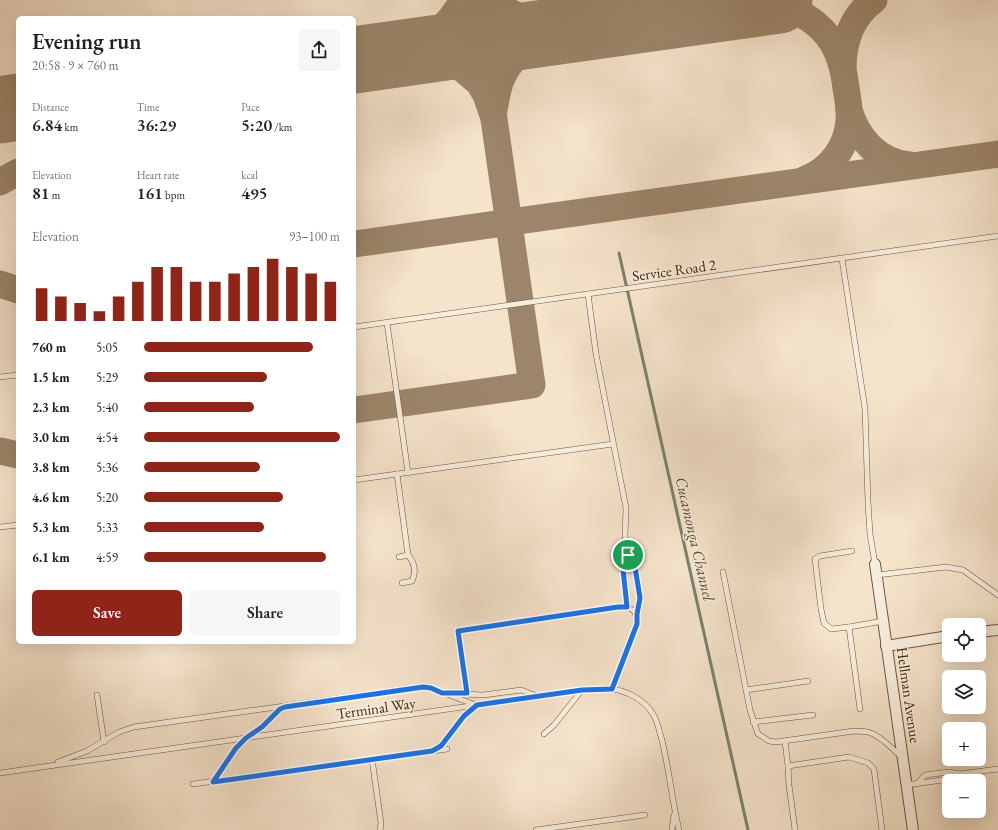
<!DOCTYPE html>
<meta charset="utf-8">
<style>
body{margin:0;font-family:"EB Garamond",serif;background:#f6f6f6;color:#202124;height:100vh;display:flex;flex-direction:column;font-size:15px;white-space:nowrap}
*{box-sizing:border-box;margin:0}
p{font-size:13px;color:#757577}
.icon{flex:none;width:22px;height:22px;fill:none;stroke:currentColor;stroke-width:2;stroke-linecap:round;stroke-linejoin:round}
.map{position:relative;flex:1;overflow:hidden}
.drawer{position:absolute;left:16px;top:16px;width:340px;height:628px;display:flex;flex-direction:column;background:#fff;border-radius:6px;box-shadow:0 4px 16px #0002}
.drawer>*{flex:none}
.tools{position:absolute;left:942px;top:618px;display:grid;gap:8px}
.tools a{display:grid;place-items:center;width:44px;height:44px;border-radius:6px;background:#fff;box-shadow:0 4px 16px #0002;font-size:20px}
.pin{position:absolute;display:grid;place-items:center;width:34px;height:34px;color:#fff;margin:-17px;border:2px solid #fff;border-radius:50%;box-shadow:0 1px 4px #0007}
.round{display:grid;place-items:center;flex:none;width:42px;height:42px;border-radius:6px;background:#f6f6f6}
.headline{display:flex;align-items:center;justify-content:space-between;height:68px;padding:0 16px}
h1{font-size:22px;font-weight:600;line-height:30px}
.metrics{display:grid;grid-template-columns:repeat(3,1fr);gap:6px;height:68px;padding:4px 16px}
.metrics div{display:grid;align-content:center}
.metrics b{font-size:17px;font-weight:600}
.metrics small{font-size:11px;font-weight:400}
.metrics p{font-size:11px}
.chart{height:112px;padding:8px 16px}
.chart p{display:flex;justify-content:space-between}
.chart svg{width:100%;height:72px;margin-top:4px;stroke:#8f2418;stroke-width:6}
.primary-button{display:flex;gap:8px;margin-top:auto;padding:8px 16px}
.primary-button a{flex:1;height:46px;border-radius:6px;background:#8f2418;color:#fff;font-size:16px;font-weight:600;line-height:46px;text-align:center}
.primary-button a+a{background:#f6f6f6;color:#202124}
ul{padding:0 16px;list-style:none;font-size:13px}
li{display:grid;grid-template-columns:64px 48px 1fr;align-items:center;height:30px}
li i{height:10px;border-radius:5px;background:#8f2418}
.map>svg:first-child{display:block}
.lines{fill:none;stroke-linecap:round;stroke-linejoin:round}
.stream{stroke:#79826e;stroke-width:3}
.taxiway{stroke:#9c856a;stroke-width:27}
.runway{stroke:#9c856a;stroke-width:67}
.service-casing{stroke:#6f563a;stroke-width:6}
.minor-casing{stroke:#6f563a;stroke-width:12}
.service{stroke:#f8eddd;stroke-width:5}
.minor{stroke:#f8eddd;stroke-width:10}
.route-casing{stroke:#fff;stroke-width:8}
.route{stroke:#1a73e8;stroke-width:5}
.labels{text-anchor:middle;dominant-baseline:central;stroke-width:3;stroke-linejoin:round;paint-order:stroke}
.street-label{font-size:15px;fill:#42270a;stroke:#f8eddd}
.water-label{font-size:16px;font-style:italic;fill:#594d34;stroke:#f8eddd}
</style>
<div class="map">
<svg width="998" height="830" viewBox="0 0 998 830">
<rect width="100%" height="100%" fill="#f5e3cb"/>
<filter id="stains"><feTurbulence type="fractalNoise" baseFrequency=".005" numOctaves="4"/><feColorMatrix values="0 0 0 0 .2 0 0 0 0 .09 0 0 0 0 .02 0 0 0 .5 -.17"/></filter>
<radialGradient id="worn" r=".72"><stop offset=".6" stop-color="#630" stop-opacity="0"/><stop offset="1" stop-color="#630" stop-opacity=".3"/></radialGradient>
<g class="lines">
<polyline class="stream" points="619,253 748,830"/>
<g class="taxiway">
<path d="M494,0C516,20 540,27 569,29"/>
<path d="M747,5C773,5 796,7 816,24C836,40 843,63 846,88C848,99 850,110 849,121C847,147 830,170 806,179"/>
<path d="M396,54L433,56L459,66L479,83L486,95L493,115C495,106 496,98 498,90C502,71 518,50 535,42C547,37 559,33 571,29"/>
<path d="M354,63C404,52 436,48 463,0"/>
<path d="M843,69C843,42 852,16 874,0"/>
<path d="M849,110C857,138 879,163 910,165"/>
<polyline points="0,182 18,172"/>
<polyline points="354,244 998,154"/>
<polyline points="0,284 18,290"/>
<polyline points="354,410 532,385 477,0"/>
<polyline points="0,451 18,455"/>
</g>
<g class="runway">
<polyline points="354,60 779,0"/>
<polyline points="0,110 18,107"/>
</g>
<g class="service-casing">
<g id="service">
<polyline points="842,259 865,409 868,502 870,534 875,564"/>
<polyline points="588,294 596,354 626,508 625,536 628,555"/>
<polyline points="387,323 408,473"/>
<polyline points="354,327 998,236"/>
<polyline points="0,377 18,375"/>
<polyline points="397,474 408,555"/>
<polyline points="354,480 613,444"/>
<polyline points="0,527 18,525"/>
<path d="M399,557L408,555C415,563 416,572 412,581L402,583"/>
<path d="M723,572L750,710L758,734L769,741L776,742L854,731C859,731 866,731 871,733C882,737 892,749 902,757"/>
<polyline points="877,575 946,567 963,570 998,595"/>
<polyline points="627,607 623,569 628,555 635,567 640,598 637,614"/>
<polyline points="849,627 831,629 824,623 821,609 815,559 820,556 852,551"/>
<polyline points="746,690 808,681"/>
<polyline points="445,693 483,695 521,690 537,696"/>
<path d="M467,693L458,631L618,607C632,607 637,609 637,624L612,689"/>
<polyline points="97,695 104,742"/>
<polyline points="860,709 849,627 883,621"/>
<polyline points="753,722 813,715"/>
<polyline points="544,734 554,725 582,690"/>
<polyline points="785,741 788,766 789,785 795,830"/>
<polyline points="435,749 446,740 464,716 476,706"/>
<polyline points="372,759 381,823 380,830"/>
<polyline points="58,762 87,751 119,732 134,727 412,688 431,688 476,705"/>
<polyline points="788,766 849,757 868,763 874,769 882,830"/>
<path d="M0,773L582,690C591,690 602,688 612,689C628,691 644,700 653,714C658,722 659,731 662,740C669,769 672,800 679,830"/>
<polyline points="213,782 236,749 246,738 257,732 273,715 283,708"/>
<polyline points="193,784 447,749"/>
<polyline points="917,784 925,775 949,772 960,774 998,769"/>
<polyline points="906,785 950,779 960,774"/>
<polyline points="536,830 645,815"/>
<polyline points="672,830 674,815"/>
</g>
</g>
<g class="minor-casing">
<g id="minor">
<polyline points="875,564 913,830"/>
<polyline points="979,632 998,630"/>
<polyline points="886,646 949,636"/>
</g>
</g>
<use href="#service" class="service"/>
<use href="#minor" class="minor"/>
</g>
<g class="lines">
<g class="route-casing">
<polygon id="route" points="628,555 635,567 640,598 637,614 637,624 612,689 582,690 477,705 464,716 441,746 432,751 213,782 236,748 246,738 262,727 280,709 285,707 423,687 431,688 442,693 467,693 458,631 618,607 627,607 623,569"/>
</g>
<use href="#route" class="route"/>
</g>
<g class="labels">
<g class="street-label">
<text transform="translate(674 270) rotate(-8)">Service Road 2</text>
<text transform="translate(909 695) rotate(82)">Hellman Avenue</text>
<text transform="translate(376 708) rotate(-8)">Terminal Way</text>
</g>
<g class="water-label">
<text transform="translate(695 539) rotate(77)">Cucamonga Channel</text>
</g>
</g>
<rect width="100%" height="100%" filter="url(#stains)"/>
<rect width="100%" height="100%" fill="url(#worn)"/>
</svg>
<div class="tools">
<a><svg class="icon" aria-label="locate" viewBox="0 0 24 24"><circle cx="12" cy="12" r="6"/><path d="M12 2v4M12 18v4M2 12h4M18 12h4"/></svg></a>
<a><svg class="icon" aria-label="layers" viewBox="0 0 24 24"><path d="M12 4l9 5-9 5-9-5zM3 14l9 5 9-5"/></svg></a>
<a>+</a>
<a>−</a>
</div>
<div class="pin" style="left:628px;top:555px;background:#1e9e55"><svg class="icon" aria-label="arrive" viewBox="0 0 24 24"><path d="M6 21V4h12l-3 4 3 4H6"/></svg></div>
<section class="drawer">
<div class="headline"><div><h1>Evening run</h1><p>20:58 · 9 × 760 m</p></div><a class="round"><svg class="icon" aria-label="share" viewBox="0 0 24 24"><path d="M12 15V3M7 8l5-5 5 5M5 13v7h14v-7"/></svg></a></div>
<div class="metrics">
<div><p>Distance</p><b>6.84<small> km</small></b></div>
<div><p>Time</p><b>36:29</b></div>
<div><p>Pace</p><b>5:20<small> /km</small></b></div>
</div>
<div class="metrics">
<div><p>Elevation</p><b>81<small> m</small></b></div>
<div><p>Heart rate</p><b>161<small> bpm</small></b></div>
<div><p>kcal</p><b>495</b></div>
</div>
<div class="chart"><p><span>Elevation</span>93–100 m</p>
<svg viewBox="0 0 160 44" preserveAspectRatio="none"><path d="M5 44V24M15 44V29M25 44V33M35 44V38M45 44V29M55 44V20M65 44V11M75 44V11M85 44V20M95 44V20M105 44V15M115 44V11M125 44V6M135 44V11M145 44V15M155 44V20"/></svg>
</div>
<ul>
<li><b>760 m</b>5:05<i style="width:86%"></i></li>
<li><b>1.5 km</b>5:29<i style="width:63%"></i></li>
<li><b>2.3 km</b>5:40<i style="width:56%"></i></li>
<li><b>3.0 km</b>4:54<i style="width:100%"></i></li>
<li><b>3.8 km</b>5:36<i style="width:59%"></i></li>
<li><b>4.6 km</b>5:20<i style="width:71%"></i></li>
<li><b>5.3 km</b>5:33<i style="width:61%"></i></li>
<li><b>6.1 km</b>4:59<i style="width:93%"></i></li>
</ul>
<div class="primary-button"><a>Save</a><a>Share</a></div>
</section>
</div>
